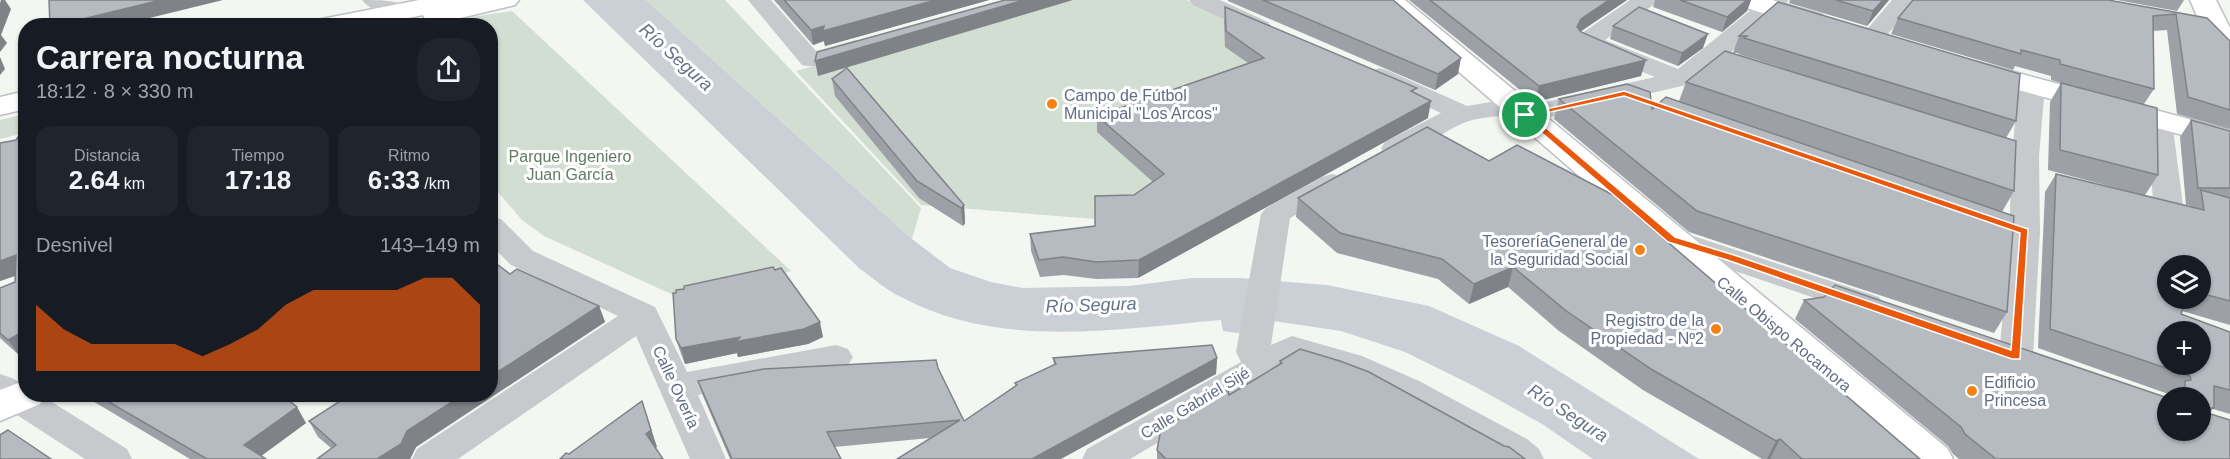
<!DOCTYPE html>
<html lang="es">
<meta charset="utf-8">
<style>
body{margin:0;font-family:Helvetica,sans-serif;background:#20242c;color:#f1f3f6;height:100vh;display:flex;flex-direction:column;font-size:22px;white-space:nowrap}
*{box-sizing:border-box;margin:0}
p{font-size:20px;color:#9ea1a6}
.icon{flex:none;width:33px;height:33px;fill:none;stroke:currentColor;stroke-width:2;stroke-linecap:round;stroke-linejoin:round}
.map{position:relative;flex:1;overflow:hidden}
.side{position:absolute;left:18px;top:18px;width:480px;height:384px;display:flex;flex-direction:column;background:#171b24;border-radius:24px;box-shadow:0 2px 4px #0004}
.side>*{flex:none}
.tools{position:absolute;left:2157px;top:255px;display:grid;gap:12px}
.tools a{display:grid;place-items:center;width:54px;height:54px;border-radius:50%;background:#171b24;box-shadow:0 2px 4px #0004;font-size:30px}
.pin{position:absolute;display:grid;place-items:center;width:51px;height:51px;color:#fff;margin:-26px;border:3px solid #fff;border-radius:50%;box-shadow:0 2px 6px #0007}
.round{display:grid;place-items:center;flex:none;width:63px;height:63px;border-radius:24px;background:#20242c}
.headline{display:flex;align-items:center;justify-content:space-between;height:102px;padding:0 18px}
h1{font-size:33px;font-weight:800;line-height:45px}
.stats{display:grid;grid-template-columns:repeat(3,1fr);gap:9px;height:102px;padding:6px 18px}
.stats div{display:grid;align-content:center;border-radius:15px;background:#20242c;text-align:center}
.stats b{font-size:26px;font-weight:800}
.stats small{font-size:16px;font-weight:400}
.stats p{font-size:16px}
.chart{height:168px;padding:12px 18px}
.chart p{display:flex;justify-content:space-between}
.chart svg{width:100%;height:108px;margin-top:6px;fill:#ea580c;opacity:.7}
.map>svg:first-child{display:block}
.green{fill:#d3ded2}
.water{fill:#cbd0d7}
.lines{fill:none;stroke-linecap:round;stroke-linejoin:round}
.secondary-casing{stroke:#bdbfc5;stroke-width:3}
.street{fill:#c7c9cd;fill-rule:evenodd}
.secondary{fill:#fff;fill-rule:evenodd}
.wall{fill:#9da0a6;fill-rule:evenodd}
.shaded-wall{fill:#7f8287}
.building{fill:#b6bac1;stroke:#7f8287;stroke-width:1.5;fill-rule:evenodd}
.route{fill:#ea580c;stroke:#fff;stroke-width:1.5;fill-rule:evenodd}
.poi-dot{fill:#f58112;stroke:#fff;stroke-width:2}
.labels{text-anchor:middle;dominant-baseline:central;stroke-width:6;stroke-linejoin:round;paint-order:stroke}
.poi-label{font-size:16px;fill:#616c85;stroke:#fff;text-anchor:start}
.park-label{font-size:16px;fill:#617c62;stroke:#fff}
.street-label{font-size:16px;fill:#616c85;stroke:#fff}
.water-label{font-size:18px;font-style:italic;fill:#62748a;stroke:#fff}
</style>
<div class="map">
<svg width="2230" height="459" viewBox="0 0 2230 459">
<rect width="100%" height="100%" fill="#f4f6f1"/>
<g class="green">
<polygon points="646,0 725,0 921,208 912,239"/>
<polygon points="1048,0 1186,0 1319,61 1134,211 1094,213 1095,219 921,205 796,71"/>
<polygon points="512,11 791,271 682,299 544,236 522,220 491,184 490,26 448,26 471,17"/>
<polygon points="25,114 25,133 0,139 0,120"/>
</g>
<path class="water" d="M583,0H646L912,239L950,268L991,282L1022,288L1129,286L1192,278H1240L1327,285L1429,306L1519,346L1699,459H1593L1542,424L1474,386L1405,352L1341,331L1253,318L1245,334L1223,331L1221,320C1115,329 1000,350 901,297C886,290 873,278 859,268Z"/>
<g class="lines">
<g class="secondary-casing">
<g id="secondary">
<polygon points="419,0 519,0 515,5 435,24 426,22 423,15 369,26 314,26 318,20 327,18"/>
<polygon points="1376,0 1405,0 1947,448 1953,459 1906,459"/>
<polygon points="1733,0 1772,0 1822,15 1826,21 1822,27 1813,29 1737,5"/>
<path d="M2190,0H2216L2230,28V51C2206,45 2199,20 2190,0Z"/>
<polygon points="1977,62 2230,130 2230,148 1967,76 1963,70 1967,64"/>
<polygon points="26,91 26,109 0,115 0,97"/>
<polygon points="26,380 26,394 45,394 40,404 0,421 0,390"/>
</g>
</g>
<g class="street">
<path d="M362,0C378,0 405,0 415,11L411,16C396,20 372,13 362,0Z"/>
<path d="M748,0H771L816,51L856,40L865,42L868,47L865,52C846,58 821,70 802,65Z"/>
<polygon points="1189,0 1220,0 1268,22 1272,27 1268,32 1260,34 1252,32 1193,5"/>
<path d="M1630,0H1657L1653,5L1605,40L1678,69L1763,0H1789L1720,62L1690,84L1525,123L1516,121L1512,114C1497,117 1480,117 1466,122C1442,131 1410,160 1385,154L1381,148L1385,142L1441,113L1371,81L1367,76L1371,71L1380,68L1389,71L1467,106L1515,98L1524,100L1528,106L1655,77L1578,46L1575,41L1578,36Z"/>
<polygon points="1892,0 1916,0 1879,45 1870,47 1861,45 1858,40"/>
<polygon points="2032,78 2041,81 2045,86 2039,156 2040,232 2033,356 2028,364 2016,368 2004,364 1999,356 2010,237 1964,220 1959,214 1964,208 1974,205 2010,216 2011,161 1968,147 1964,141 1968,135 1978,133 2013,143 2019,86 2023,81"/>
<polygon points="2159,113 2168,115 2172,121 2184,213 2179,219 2169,222 2131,211 2126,205 2131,199 2141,196 2153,199 2146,121 2150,115"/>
<polygon points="1332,174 1342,177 1346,183 1342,189 1290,218 1271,345 1292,336 1362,356 1419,381 1527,439 1539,449 1544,459 1501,459 1367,385 1338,373 1296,361 1130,459 1082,459 1087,449 1241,362 1236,352 1261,214 1266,208 1322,177"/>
<polygon points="490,217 501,219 533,251 655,307 687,372 836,345 848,349 853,357 848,365 836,369 698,395 726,459 690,459 636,336 458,459 412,459 417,449 618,316 511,265 490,244"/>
<polygon points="1672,229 1879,297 1884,305 1879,313 1868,316 1661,246 1657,239 1661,232"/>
<polygon points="0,374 12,378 26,386 26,394 39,394 127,449 132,459 85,459 0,404"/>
</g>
<use href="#secondary" class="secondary"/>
</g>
<g class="wall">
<polygon points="774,0 989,0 825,46 824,41 813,45"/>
<polygon points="1228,0 1393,0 1458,74 1435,90 1228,1"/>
<polygon points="1409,0 1627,0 1581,31 1641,76 1535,102"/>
<polygon points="1655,0 1751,0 1747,11 1722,32 1653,7"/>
<polygon points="1790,0 1889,0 1867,26 1789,3"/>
<path d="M2108,0L2207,18L2230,41V129L2177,114L2167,30L2153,31L2154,89L2144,104L2158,175L2145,195L2189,206L2190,205H2186L2180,137L2191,120L2230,131V325L2182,311L2181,314L2230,332V414L2213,409L2209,413L2230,459H1959L1953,454L1948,446L1795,319L1804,300L2168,430L2200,398H2172L2174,396L2038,348L2045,192L2056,174L2139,194L2048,170L2050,102L2061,83L2051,80V76L2015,66L2013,70L1891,34L1898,18ZM2200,266V298H2168Z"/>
<polygon points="2117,0 2184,0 2177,11"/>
<polygon points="1778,2 2016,121 2006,138 2014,191 2002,212 2007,312 1994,333 1689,232 1554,119 1559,99 1652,109 1679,101 1686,82 1905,107 1738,54 1739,53 1733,53 1739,36"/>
<polygon points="1225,7 1416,94 1428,118 1138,278 1096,279 1064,275 1040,277 1031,251 1030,234 1095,226 1134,195 1153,182 1097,132 1097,116 1248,63 1225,47 1224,22"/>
<polygon points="1613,26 1703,48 1678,66 1610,39"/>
<polygon points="832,79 964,205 965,223 963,226 919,198 835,96"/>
<polygon points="1427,127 1920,459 1762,459 1643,390 1559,331 1508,287 1469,304 1438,279 1337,253 1296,217 1298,198"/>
<polygon points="16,140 20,356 0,338 0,288 15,282 15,276 0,281 0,143"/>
<polygon points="510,274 599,306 605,322 416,447 410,459 317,459 331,448 318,437 309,421 490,394"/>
<polygon points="676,293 823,337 808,344 738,357 737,353 685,364 681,354 676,339"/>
<polygon points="1053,358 1217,358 1216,374 930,438 834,447 841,459 730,459 703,396 698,381 938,368 964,421 1015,386 1015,383 1054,365"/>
<polygon points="1280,361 1525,459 1157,459 1157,450 1229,395 1279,365"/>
<polygon points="81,394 281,394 306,423 261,456 266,459 190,459"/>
</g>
<g class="shaded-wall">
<polygon points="1,0 5,0 11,9 1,35 7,43 0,52 0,3"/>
<polygon points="161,0 223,0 117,26 54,26"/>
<polygon points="936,0 989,0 825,46 824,41 813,45 811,30"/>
<polygon points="1024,0 1073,0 818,76 815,61"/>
<polygon points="1609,0 1627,0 1577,34 1577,27 1581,19"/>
<polygon points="1747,0 1751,0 1747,11 1722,32 1727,17"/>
<polygon points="1883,0 1889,0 1867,26 1873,11"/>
<polygon points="1708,34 1703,48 1678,66 1682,53"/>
<polygon points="0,57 5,69 0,75"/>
<polygon points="1461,58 1458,74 1435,90 1438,74"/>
<polygon points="1646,60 1641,76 1535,102 1539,86"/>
<polygon points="1431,101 1428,118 1138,278 1139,260"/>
<polygon points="964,205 965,223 963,226 961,208"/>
<polygon points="16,255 26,272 0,281 0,261"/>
<polygon points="1513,267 1508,287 1469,304 1474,284"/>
<polygon points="599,306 605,322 416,447 410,459 377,459 407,431 464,394 490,394 490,377"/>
<polygon points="820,322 823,337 808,344 738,357 737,353 685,364 681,348"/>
<polygon points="26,330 26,353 20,356 8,340"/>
<polygon points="1217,358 1216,374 1061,459 1032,459"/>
<polygon points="642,401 657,447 652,451 646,434"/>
<polygon points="297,407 306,423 257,459 244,445"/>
<polygon points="1780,439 1770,459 1767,459 1776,441"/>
</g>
<g class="building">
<polygon points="49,0 161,0 54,26 50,26"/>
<polygon points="784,0 936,0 823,31 824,26 811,30"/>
<polygon points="1005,0 1024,0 815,61 817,52"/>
<polygon points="1263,0 1393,0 1461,58 1438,74"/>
<polygon points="1430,0 1609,0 1581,19 1577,27 1581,32 1646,60 1539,86"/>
<polygon points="1680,0 1747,0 1727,17"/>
<polygon points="1836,0 1883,0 1873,11"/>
<polygon points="1913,0 2108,0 2207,18 2230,41 2230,110 2188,97 2176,14 2153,16 2154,89 2060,64 2060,60 2021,50 2021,54 1898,18"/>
<polygon points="1778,2 2020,74 2016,121 1744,38 1747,36 1739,36"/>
<polygon points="1225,7 1417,88 1411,91 1431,101 1139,260 1096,262 1063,257 1039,260 1030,234 1095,226 1095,196 1134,195 1164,174 1097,116 1264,58 1226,31"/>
<polygon points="1639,7 1708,34 1682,53 1613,26"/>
<polygon points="1725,51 2016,141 2014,191 1686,82"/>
<polygon points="847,68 964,205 961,208 917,181 832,79"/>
<polygon points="2061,83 2157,108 2158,175 2060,150"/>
<polygon points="1627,84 1650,92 1652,109 1666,97 2014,216 2007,312 1697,211 1559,99"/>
<polygon points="2191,120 2230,131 2230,188 2198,188"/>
<polygon points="1427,127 1489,161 1517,145 1613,195 1920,459 1802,459 1780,439 1776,441 1651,369 1565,310 1513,267 1474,284 1442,259 1340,233 1298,198"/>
<polygon points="26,135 26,330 8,340 0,333 0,288 15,282 16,255 0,261 0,143 16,140 18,137"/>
<path d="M2056,174L2204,210L2201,190L2230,198V301L2200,293V266H2168V298H2186L2181,314L2230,332V390L2214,386V408H2206L2204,412L2230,420V459H1996L1965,434L1961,427L1804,300L1824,297L1835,285L2168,398V430H2200V398H2185V381L2191,380L2190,376L2050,329ZM2168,332H2200V364H2168Z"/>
<polygon points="490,259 510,274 517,269 599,306 490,377"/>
<polygon points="773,267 775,270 781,268 820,322 804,329 734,342 741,337 681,348 676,339 673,293 676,293 676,290 684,289 684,286"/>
<polygon points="1212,345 1217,358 1032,459 897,459 960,420 827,432 841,459 732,459 698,381 764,369 936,360 938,368 964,421 1017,385 1015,383 1056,364 1053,358"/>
<polygon points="1300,349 1340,361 1369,372 1504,446 1509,447 1525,459 1166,459 1157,450 1161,429 1228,390 1229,395 1282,363 1280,361"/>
<polygon points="95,394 281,394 297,407 244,445 266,459 207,459"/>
<polygon points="351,394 464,394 407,431 401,444 377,459 317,459 336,445 309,421"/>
<polygon points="642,401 651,430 646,434 663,459 560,459 566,453 569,454"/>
<polygon points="8,430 51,459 0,459 0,435"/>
</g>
<path class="route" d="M1624,91L2028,229L2020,359H2012L1727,260L1668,242L1521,115ZM1624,96L2020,233L2011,350L1734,255L1675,237L1532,116Z"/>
<g class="poi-dot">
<circle cx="1052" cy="104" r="6"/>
<circle cx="1640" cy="250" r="6"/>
<circle cx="1716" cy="329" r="6"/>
<circle cx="1972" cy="391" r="6"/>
</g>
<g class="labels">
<g class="poi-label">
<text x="1064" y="95">Campo de Fútbol<tspan x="1064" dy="18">Municipal "Los Arcos"</tspan></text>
<text x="1628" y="241" text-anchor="end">TesoreríaGeneral de<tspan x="1628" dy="18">la Seguridad Social</tspan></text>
<text x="1704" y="320" text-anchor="end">Registro de la<tspan x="1704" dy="18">Propiedad - Nº2</tspan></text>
<text x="1984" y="382">Edificio<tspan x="1984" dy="18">Princesa</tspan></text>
</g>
<g class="park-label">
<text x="570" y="156">Parque Ingeniero<tspan x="570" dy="18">Juan García</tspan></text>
</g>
<g class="street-label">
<text transform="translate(1784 334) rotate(40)">Calle Obispo Rocamora</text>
<text transform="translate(676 387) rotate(65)">Calle Overía</text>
<text transform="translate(1195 403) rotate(-31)">Calle Gabriel Sijé</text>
</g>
<g class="water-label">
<text transform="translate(676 57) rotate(42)">Río Segura</text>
<text transform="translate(1091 305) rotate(-2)">Río Segura</text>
<text transform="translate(1568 413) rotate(33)">Río Segura</text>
</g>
</g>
</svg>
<div class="tools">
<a><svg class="icon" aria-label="layers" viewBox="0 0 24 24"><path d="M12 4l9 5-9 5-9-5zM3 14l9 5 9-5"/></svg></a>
<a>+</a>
<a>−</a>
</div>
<div class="pin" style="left:1525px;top:115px;background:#1e9e55"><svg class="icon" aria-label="arrive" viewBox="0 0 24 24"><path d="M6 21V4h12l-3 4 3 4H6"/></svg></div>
<section class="side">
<div class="headline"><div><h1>Carrera nocturna</h1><p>18:12 · 8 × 330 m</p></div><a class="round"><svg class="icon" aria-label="share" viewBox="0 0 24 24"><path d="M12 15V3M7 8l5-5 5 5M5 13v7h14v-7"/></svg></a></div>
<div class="stats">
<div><p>Distancia</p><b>2.64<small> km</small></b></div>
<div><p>Tiempo</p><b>17:18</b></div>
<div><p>Ritmo</p><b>6:33<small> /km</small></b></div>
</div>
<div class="chart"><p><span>Desnivel</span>143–149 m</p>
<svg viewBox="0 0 160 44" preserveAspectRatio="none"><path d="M0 44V17L10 27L20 33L30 33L40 33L50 33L60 38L70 33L80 27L90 17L100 11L110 11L120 11L130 11L140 6L150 6L160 17V44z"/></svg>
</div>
</section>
</div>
